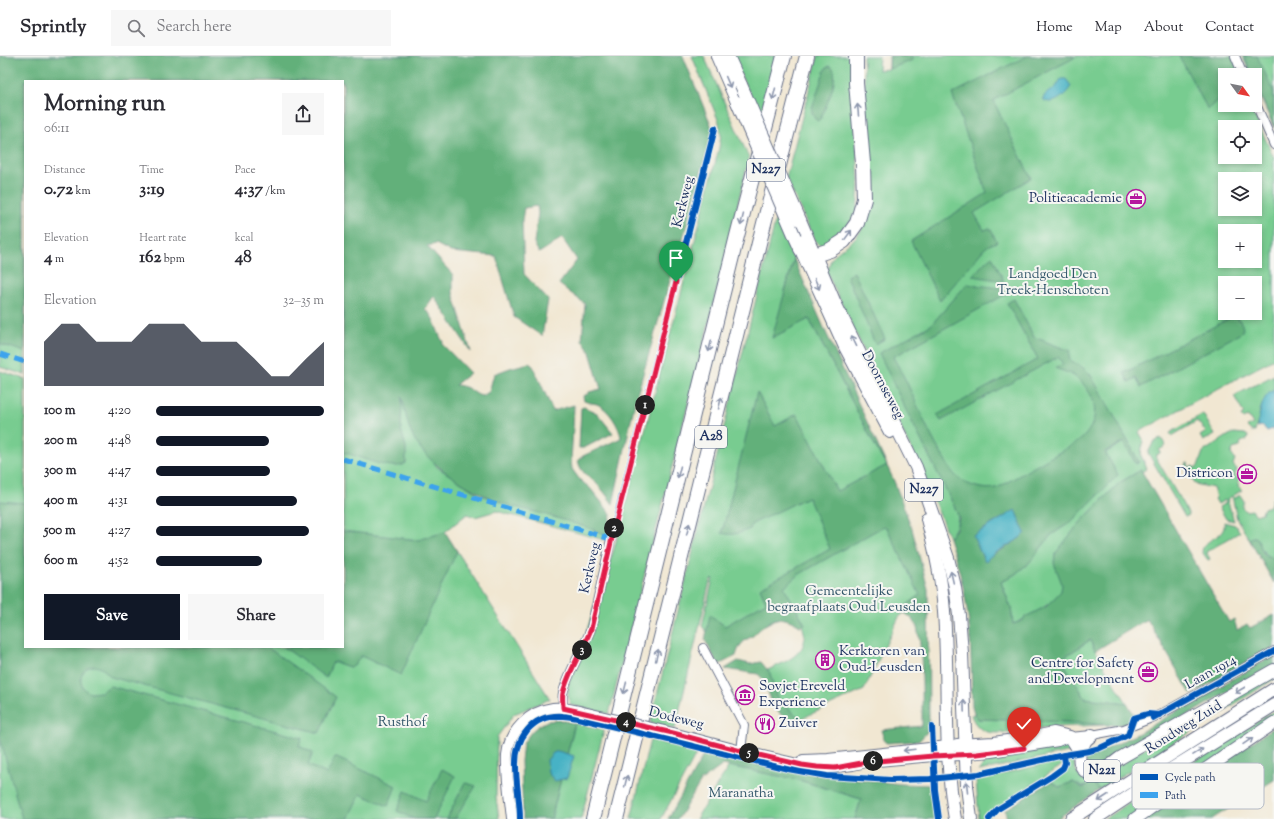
<!DOCTYPE html>
<meta charset="utf-8">
<style>
body{margin:0;font-family:"Sorts Mill Goudy",serif;background:#f7f7f7;color:#2b2b33;height:100vh;display:flex;flex-direction:column;font-size:15px;white-space:nowrap}
*{box-sizing:border-box;margin:0}
p{font-size:13px;color:#7c7c81}
.icon{flex:none;width:22px;height:22px;fill:none;stroke:currentColor;stroke-width:2;stroke-linecap:round;stroke-linejoin:round}
.map{position:relative;flex:1;overflow:hidden}
.drawer{position:absolute;left:24px;top:24px;width:320px;height:568px;display:flex;flex-direction:column;background:#fff;border-radius:0px;box-shadow:0 2px 6px #0003}
.drawer>*{flex:none}
.needle{width:26px;rotate:123deg}
.fabs{position:absolute;left:1218px;top:12px;display:grid;gap:8px}
.fabs a{display:grid;place-items:center;width:44px;height:44px;border-radius:0px;background:#fff;box-shadow:0 2px 6px #0003;font-size:20px}
.pin{position:absolute;display:grid;place-items:center;width:34px;height:34px;color:#fff;margin:-41px -17px;border-radius:50% 50% 50% 0;rotate:-45deg;box-shadow:0 0 4px #0007}
.pin .icon{rotate:45deg}
.km{position:absolute;width:20px;height:20px;margin:-10px;border-radius:50%;background:#222;color:#fff;font-size:11px;line-height:20px;text-align:center}
.round{display:grid;place-items:center;flex:none;width:42px;height:42px;border-radius:0px;background:#f7f7f7}
.headline{display:flex;align-items:center;justify-content:space-between;height:68px;padding:0 20px}
h1{font-size:22px;font-weight:700;line-height:30px}
.stats{display:grid;grid-template-columns:repeat(3,1fr);gap:6px;height:68px;padding:4px 20px}
.stats div{display:grid;align-content:center}
.stats b{font-size:17px;font-weight:700}
.stats small{font-size:11px;font-weight:400}
.stats p{font-size:11px}
.chart{height:112px;padding:8px 20px}
.chart p{display:flex;justify-content:space-between}
.chart svg{width:100%;height:72px;margin-top:4px;fill:#111827;opacity:.7}
.primary-button{display:flex;gap:8px;margin-top:auto;padding:8px 20px}
.primary-button a{flex:1;height:46px;border-radius:0px;background:#111827;color:#fff;font-size:16px;font-weight:700;line-height:46px;text-align:center}
.primary-button a+a{background:#f7f7f7;color:#2b2b33}
ul{padding:0 20px;list-style:none;font-size:13px}
li{display:grid;grid-template-columns:64px 48px 1fr;align-items:center;height:30px}
li i{height:10px;border-radius:5px;background:#111827}
header{display:flex;align-items:center;gap:24px;box-sizing:border-box;height:56px;padding:0 20px;background:#fff;border-bottom:1px solid #e1e1e2}
header strong{font-size:19px}
nav{display:flex;gap:22px;margin-inline-start:auto;font-size:14px}
.search{width:280px;height:36px;background:#f7f7f7;display:flex;align-items:center;gap:10px;box-sizing:border-box;padding:0 14px;border-radius:0px;color:#7c7c81;font-size:15px}
.map>svg:first-child{display:block}
.green{fill:#78cc90;stroke:#4a7e77;fill-rule:evenodd}
.forest{fill:#62b07a;stroke:#3e706c;fill-rule:evenodd}
.water{fill:#47b2c5;stroke:#317092}
.lines{fill:none;stroke-linecap:round;stroke-linejoin:round}
.minor-casing{stroke:#666f87;stroke-width:10}
.tertiary-casing{stroke:#666f87;stroke-width:12}
.primary-casing{stroke:#666f87;stroke-width:14}
.motorway-casing{stroke:#666f87;stroke-width:16}
.minor{stroke:#fff;stroke-width:8}
.tertiary{stroke:#fff;stroke-width:10}
.primary{stroke:#fff;stroke-width:12}
.motorway{stroke:#fff;stroke-width:14}
.tertiary-bridge-casing{stroke:#666f87;stroke-width:12;stroke-linecap:butt}
.primary-bridge-casing{stroke:#666f87;stroke-width:14;stroke-linecap:butt}
.tertiary-bridge{stroke:#fff;stroke-width:10}
.primary-bridge{stroke:#fff;stroke-width:12}
.quiet{stroke:#3da3ed;stroke-width:5;stroke-dasharray:10 5;stroke-linecap:butt}
.cycleway-casing{stroke:#f6f6f2;stroke-width:8}
.cycleway{stroke:#0057b8;stroke-width:6}
.oneway{stroke:#8d97ae}
.route-casing{stroke:#fff;stroke-width:8}
.route{stroke:#e11d48;stroke-width:5}
.labels{text-anchor:middle;dominant-baseline:central;stroke-width:4;stroke-linejoin:round;paint-order:stroke}
.shield{fill:#f6f6f2;stroke:#5d6b8a;stroke-width:1}
.shield-label{font-size:13px;font-weight:bold;fill:#1b2f5e}
.poi-label{font-size:14px;fill:#1b2f5e;stroke:#f6f6f2;text-anchor:end}
.street-label{font-size:14px;fill:#1b2f5e;stroke:#f6f6f2}
.park-label{font-size:14px;fill:#32566a;stroke:#f6f6f2}
.key{fill:#f6f6f2;stroke:#b4bac6;stroke-width:1}
.key-label{font-size:11px;fill:#1b2f5e}
</style>
<header>
<strong>Sprintly</strong>
<div class="search"><svg class="icon" aria-label="search" viewBox="0 0 24 24"><circle cx="10" cy="10" r="6"/><path d="M15 15l6 6"/></svg>Search here</div>
<nav><a>Home</a><a>Map</a><a>About</a><a>Contact</a></nav>
</header>
<div class="map">
<svg width="1274" height="763" viewBox="0 0 1274 763">
<rect width="100%" height="100%" fill="#f6f6f2"/>
<filter id="ink" filterUnits="userSpaceOnUse"><feTurbulence type="fractalNoise" baseFrequency=".025" numOctaves="2"/><feDisplacementMap in="SourceGraphic" scale="8" xChannelSelector="R" yChannelSelector="G"/><feConvolveMatrix kernelMatrix="1 2 1 2 8 2 1 2 1" color-interpolation-filters="sRGB"/></filter>
<filter id="wash" filterUnits="userSpaceOnUse"><feTurbulence type="fractalNoise" baseFrequency=".012" numOctaves="4" result="noise"/><feDisplacementMap in="SourceGraphic" scale="16" xChannelSelector="R" yChannelSelector="G"/><feGaussianBlur stdDeviation="0.9" result="paint"/><feColorMatrix in="noise" values="0 0 0 0 0 0 0 0 0 0 0 0 0 0 0 0 0 1.4 0 .05"/><feComposite in="paint" operator="in"/></filter>
<g filter="url(#wash)">
<rect width="100%" height="100%" fill="#f1e7d2"/>
<g class="green">
<polygon points="0,0 418,0 413,374 437,411 480,439 531,455 547,455 607,471 605,484 496,455 475,461 467,458 445,476 550,643 514,658 497,681 496,741 499,763 0,763 0,315 25,323 25,591 343,591 418,484 343,476 343,25 25,25 25,319 0,311"/>
<polygon points="692,0 704,0 749,102 711,258 609,658 571,649 568,642 568,630 614,493 719,92 721,78 719,66"/>
<polygon points="732,0 776,0 760,62"/>
<polygon points="818,0 851,0 859,126 857,157 839,181 830,186 822,189 819,189 814,183 786,122"/>
<path d="M863,0H879L878,14L889,13V0H1228L1225,19V49H1250L1274,102V303L1204,340L1139,376L1143,383L1141,400L1147,412L1142,416L1141,414L1119,427L1076,471L1058,515C1060,520 1063,525 1063,530C1061,544 1024,564 1013,568L1011,552L1001,526L1014,519L1030,506L1051,479L1071,466L1118,419L1105,397L1124,386L1136,408L1139,406L1127,383L958,449L946,433C956,454 965,461 949,482L926,425L827,217C828,213 829,207 832,202C837,195 847,190 853,184C867,170 870,154 871,136ZM1225,71H1255V101H1225ZM1225,123H1255V153H1225ZM1225,175H1255V205H1225ZM1225,227H1255V257H1225Z"/>
<polygon points="1242,0 1274,0 1274,72 1255,29 1255,19 1251,19"/>
<path d="M776,163L794,203L784,238L806,264L809,263L881,401L887,409L885,410L925,541L899,561L864,634L798,664L775,647L761,617C794,602 820,594 794,554L720,592L702,570L713,522L710,525L675,673L650,667Z"/>
<polygon points="1274,319 1274,334 1272,335 1261,352 1255,375 1251,375 1247,371 1253,368 1248,360 1243,363 1241,360 1244,358 1234,340"/>
<polygon points="1203,358 1215,379 1203,385 1200,380 1206,376 1197,365 1172,380 1170,377"/>
<polygon points="1234,377 1245,378 1248,380 1247,384 1241,386 1239,391 1233,393 1231,398 1235,403 1233,409 1237,413 1235,419 1239,424 1238,430 1242,434 1233,440 1235,442 1240,439 1244,445 1242,451 1246,455 1252,454 1256,459 1262,457 1264,452 1270,450 1272,443 1274,443 1274,502 1267,500 1253,481 1249,483 1237,463 1232,440 1227,443 1234,465 1226,463 1219,451 1226,447 1225,444 1218,448 1215,443 1216,442 1213,432 1195,428 1185,411 1186,407 1188,407 1189,412 1192,410 1196,412 1198,410 1203,396 1229,379"/>
<polygon points="1161,382 1166,390 1159,394 1160,397 1155,400 1189,459 1185,461 1148,397 1153,387"/>
<path d="M1224,466L1235,469L1240,476L1206,496L1210,503L1208,504L1202,496C1203,481 1227,483 1224,466Z"/>
<polygon points="1090,584 1105,612 1127,647 1085,642 1061,603"/>
<polygon points="1274,618 1274,623 1099,734 1093,726 1083,731 1073,726 1059,731 1051,725 1067,712 1068,702 1073,701 1075,711 1077,717 1083,723 1091,725 1101,722 1150,688"/>
<polygon points="1274,655 1274,664 1130,763 1104,763"/>
<path d="M974,658L978,663L1067,666L1109,669C1083,670 1055,670 1028,673C1016,674 1000,679 988,676C979,674 974,667 971,659Z"/>
<polygon points="575,667 604,674 581,763 551,763"/>
<polygon points="650,684 698,695 661,763 631,763"/>
<polygon points="1066,688 1071,691 1070,693 1072,695 979,715 983,708 980,705 992,699"/>
<polygon points="1062,704 1063,707 1061,710 995,754 986,763 979,763 976,724"/>
<polygon points="729,710 799,724 861,743 855,763 696,763"/>
</g>
<g class="forest">
<path d="M0,0H683L713,74L683,182L679,193L635,346L613,448C608,441 602,433 595,426C586,419 580,415 578,404L583,400L621,382C620,371 608,352 597,348C593,347 589,347 584,345L583,340L588,338L589,336L601,333L590,296L582,284L585,248L559,228L577,204L562,182L539,197L534,187L538,157L537,150L524,152L522,164L524,218L548,244L542,280L514,261L496,200L451,196L436,188L427,190L453,219V237L471,296L434,240L425,253C436,262 436,275 443,286L442,288L470,317L455,329C458,329 462,330 465,331C472,333 475,339 482,340L489,336L494,318L510,312L529,307L533,310L553,355L574,349L573,373L571,405L572,413L580,424L590,432L611,458L607,479C589,472 571,466 553,461C539,456 525,454 511,450C478,439 430,413 413,381C407,369 405,354 402,341L401,374L406,391V407C395,417 357,400 343,396V25H25V296L0,288Z"/>
<polygon points="890,0 911,0 913,4 889,13"/>
<polygon points="1027,0 1073,0 1074,2 994,44 994,46 1031,122 974,157 984,174 990,172 997,186 989,189 984,193 940,245 911,185 987,137 952,38"/>
<polygon points="1179,0 1235,0 1243,19 1225,19 1225,38 1208,54"/>
<polygon points="1244,0 1257,0 1274,36 1274,71 1255,27 1255,19 1252,19"/>
<path d="M830,10L833,12C839,24 826,49 821,62L818,65L815,63L812,57V52L824,16L826,12Z"/>
<polygon points="992,200 1004,225 973,220 984,207"/>
<path d="M794,203L824,272L894,425L912,473L928,533L929,667L927,676L919,685L887,687L885,686L881,674L922,670C922,649 924,579 914,565C911,560 904,557 899,555L920,539L887,472L884,470L798,519L784,531L805,568L800,570C779,556 770,563 754,579C752,581 748,582 746,584C740,588 738,593 736,600L720,608L717,607L705,584L710,559L725,570L766,546L760,532L830,493L808,441L752,468L750,473C740,477 733,480 722,477L757,336L775,370L797,358L837,435L887,409L881,401L809,263L772,282Z"/>
<polygon points="854,216 885,283 875,288 847,220"/>
<path d="M967,228L1008,233L1010,236L893,301C913,333 923,370 944,402C947,408 950,413 954,418C964,429 985,436 999,431L1079,385C1101,367 1099,341 1078,323C1071,317 1062,315 1055,312L1063,308L1058,301L941,365L937,359L1038,303L1007,247L1014,243L1034,281L1070,295L1069,301L1070,304L1082,311L1090,318L1112,356L1139,406L1136,408L1124,386L1105,396L1118,419L1071,466L1051,479L1030,506L1014,519L1001,526L1011,552L1013,568L1022,565L1025,561L1047,550L1061,535L1062,528L1054,507L1055,498L1077,470L1119,427L1141,414L1229,566L1234,563L1237,574L1247,568L1250,572L1274,559V592L1191,638L1147,563L1095,595L1090,584L1061,603L1085,642L1127,647L1135,660L1127,668L1109,669L1067,666L978,663L974,658L972,651C971,616 972,581 966,547C963,525 956,504 949,482L956,473L959,462L956,454L902,346L879,297L931,269ZM1000,463L1024,477C1016,488 996,496 984,504L973,480Z"/>
<path d="M1234,260C1241,264 1243,268 1243,276L1141,331L1136,322L1129,326L1124,317Z"/>
<polygon points="584,351 597,357 613,377 584,392 579,392 581,352"/>
<path d="M0,445L25,447V591H267L336,641L319,677L111,621C108,618 105,614 101,612C85,603 71,628 90,637L101,636L110,630L302,682L299,690L313,697L308,709L327,718L335,701L396,730L388,750L360,738L348,763H22L0,682Z"/>
<polygon points="343,475 418,484 445,476 457,495 401,619 361,600 354,610 349,611 335,606 333,606 326,622 284,591 343,591"/>
<path d="M1253,481H1256C1263,490 1259,500 1274,502V527L1249,483Z"/>
<path d="M1274,599V609L1097,712C1089,710 1085,709 1084,700L1098,697L1139,677Z"/>
<path d="M738,605L750,608L761,606L770,617L776,639L781,646L802,664L796,667L794,664L790,665C786,662 781,659 777,655C769,645 767,625 758,618L725,613Z"/>
<polygon points="559,664 575,667 551,763 523,763 521,705 523,687 532,675 538,670 547,665"/>
<polygon points="1274,671 1274,724 1212,763 1141,763"/>
<polygon points="704,698 785,714 824,719 901,728 931,729 935,763 855,763 861,743 799,724 723,709 701,725 678,763 668,763"/>
<polygon points="442,713 455,720 434,763 414,763 397,755 405,735 426,745"/>
<polygon points="1051,725 1059,731 1073,726 1083,732 1093,726 1099,734 1057,763 1007,763 1005,754"/>
<polygon points="466,727 476,730 455,763 447,763 464,728"/>
</g>
<g class="water">
<path d="M1061,23H1066L1071,30C1066,39 1052,52 1043,43C1045,36 1050,37 1055,32C1057,30 1059,26 1061,23Z"/>
<path d="M1274,334V375L1273,373L1267,375L1263,370L1257,371C1260,359 1261,339 1274,334Z"/>
<path d="M1015,454L1025,477C1014,490 996,492 986,505L984,504L973,480Z"/>
<polygon points="558,695 574,700 567,722 555,725 548,717 547,704 553,697"/>
</g>
</g>
<g filter="url(#ink)">
<g class="lines">
<g class="minor-casing">
<g id="minor">
<polyline points="1235,0 1243,19"/>
<polyline points="1255,46 1274,89"/>
<polyline points="703,592 744,669 741,695"/>
<path d="M563,652C563,647 562,641 563,637C569,614 583,594 591,573L611,483"/>
<polyline points="966,699 991,697 1058,686 1070,681 1092,679 1124,673 1159,659 1274,595"/>
</g>
</g>
<g class="tertiary-casing">
<g id="tertiary">
<polyline points="673,677 741,695 802,709 828,712 853,709 867,706 933,700 966,699"/>
<polyline points="803,704 828,703 948,690"/>
<path d="M512,763C510,743 506,718 507,699C509,675 530,655 553,652C563,651 574,654 583,656"/>
</g>
</g>
<g class="primary-casing">
<g id="primary">
<polyline points="717,0 737,46"/>
<polyline points="728,0 741,29"/>
<polyline points="800,164 835,247 916,411 948,502 955,531 959,559 962,597 967,730 971,763"/>
<polyline points="795,181 845,291 890,376"/>
<path d="M927,463C935,493 942,524 944,556C949,625 943,695 955,763"/>
<path d="M957,689L994,687L1039,680L1054,677L1070,681C1073,685 1078,692 1079,697C1080,700 1079,704 1080,707C1088,730 1109,710 1120,702L1274,614"/>
<polyline points="1079,697 1086,684 1092,679"/>
<polyline points="1071,763 1159,706 1274,633"/>
<polyline points="1095,763 1155,723 1274,649"/>
<polyline points="1135,763 1184,728 1274,667"/>
</g>
</g>
<g class="motorway-casing">
<g id="motorway">
<polyline points="801,193 815,199 830,194 844,185 857,167 864,143 863,107 856,27 856,0"/>
<polyline points="593,763 737,180 784,0"/>
<polyline points="616,763 760,183 807,0"/>
</g>
</g>
<use href="#minor" class="minor"/>
<use href="#tertiary" class="tertiary"/>
<use href="#primary" class="primary"/>
<use href="#motorway" class="motorway"/>
<g class="tertiary-bridge-casing">
<polyline id="tertiary-bridge" points="583,656 673,677"/>
</g>
<g class="primary-bridge-casing">
<g id="primary-bridge">
<polyline points="741,29 800,164"/>
<polyline points="737,46 795,181"/>
</g>
</g>
<use href="#tertiary-bridge" class="tertiary-bridge"/>
<use href="#primary-bridge" class="primary-bridge"/>
<g class="quiet">
<polyline points="0,298 25,306"/>
<polyline points="343,403 611,483"/>
</g>
<g class="cycleway-casing">
<g id="cycleway">
<polyline points="611,483 715,72"/>
<polyline points="1153,662 1274,595"/>
<polyline points="932,671 935,734 939,763"/>
<path d="M520,763C520,745 516,728 516,711C515,682 532,658 563,660C569,660 576,662 582,663L788,713L827,720L891,724L930,723L979,718L1064,699L1089,695L1100,692L1128,679L1134,662L1148,658L1159,659"/>
<polyline points="989,763 998,753 1052,720 1063,712 1065,707 1064,699"/>
</g>
</g>
<use href="#cycleway" class="cycleway"/>
</g>
<defs><path id="oneway-shaft" d="M-6 0H5M1.5-3L5.5 0L1.5 3" fill="none" stroke-width="1.6" stroke-linecap="round" stroke-linejoin="round"/></defs>
<g class="oneway">
<use href="#oneway-shaft" transform="translate(728 26) rotate(67)"/>
<use href="#oneway-shaft" transform="translate(774 38) rotate(104)"/>
<use href="#oneway-shaft" transform="translate(858 54) rotate(-95)"/>
<use href="#oneway-shaft" transform="translate(742 164) rotate(104)"/>
<use href="#oneway-shaft" transform="translate(848 179) rotate(-54)"/>
<use href="#oneway-shaft" transform="translate(817 228) rotate(66)"/>
<use href="#oneway-shaft" transform="translate(854 285) rotate(-116)"/>
<use href="#oneway-shaft" transform="translate(710 290) rotate(104)"/>
<use href="#oneway-shaft" transform="translate(720 347) rotate(-76)"/>
<use href="#oneway-shaft" transform="translate(679 416) rotate(104)"/>
<use href="#oneway-shaft" transform="translate(688 473) rotate(-76)"/>
<use href="#oneway-shaft" transform="translate(952 521) rotate(-103)"/>
<use href="#oneway-shaft" transform="translate(657 599) rotate(-76)"/>
<use href="#oneway-shaft" transform="translate(625 632) rotate(104)"/>
<use href="#oneway-shaft" transform="translate(1240 634) rotate(150)"/>
<use href="#oneway-shaft" transform="translate(964 650) rotate(-92)"/>
<use href="#oneway-shaft" transform="translate(1248 685) rotate(-34)"/>
<use href="#oneway-shaft" transform="translate(909 694) rotate(173)"/>
<use href="#oneway-shaft" transform="translate(1198 696) rotate(-32)"/>
<use href="#oneway-shaft" transform="translate(626 725) rotate(-76)"/>
<use href="#oneway-shaft" transform="translate(967 731) rotate(-95)"/>
<use href="#oneway-shaft" transform="translate(1103 742) rotate(147)"/>
</g>
</g>
<g class="lines" filter="url(#ink)">
<g class="route-casing">
<path id="route" d="M676,226L612,482L591,573C583,594 569,614 563,637C562,641 563,647 563,652L673,677L741,695L802,709L817,711L835,712L867,706L933,700L977,698L1024,692"/>
</g>
<use href="#route" class="route"/>
</g>
<defs>
<g id="office-ring" transform="scale(1)"><circle r="9.5" fill="#f6f6f2" stroke="#b5179e" stroke-width="1.5"/><path d="M-6-3h4V-5.5h4V-3h4V5H-6ZM-1-4.5V-3h2v-1.5ZM-6 0V1H6V0Z" fill="#b5179e"/></g>
<g id="building-ring" transform="scale(1)"><circle r="9.5" fill="#f6f6f2" stroke="#b5179e" stroke-width="1.5"/><path d="M-4-6H4V6H1V3H-1V6H-4ZM-2.5-4.3h1.7v1.8h-1.7ZM.8-4.3h1.7v1.8H.8ZM-2.5-1h1.7V.8h-1.7ZM.8-1h1.7V.8H.8Z" fill="#b5179e"/></g>
<g id="museum-ring" transform="scale(1)"><circle r="9.5" fill="#f6f6f2" stroke="#b5179e" stroke-width="1.5"/><path d="M0-6L6-3V-2H-6V-3ZM-5-1h2V3h-2ZM-1-1h2V3h-2ZM3-1h2V3H3ZM-6 4H6V6H-6Z" fill="#b5179e"/></g>
<g id="restaurant-ring" transform="scale(1)"><circle r="9.5" fill="#f6f6f2" stroke="#b5179e" stroke-width="1.5"/><path d="M-5-6h1v4h1v-4h1v4h1v-4h1v5L-1.5 .5V6h-2V.5L-5-1ZM5-6V6H3V1.5H1.5Q1.5-4 5-6Z" fill="#b5179e"/></g>
</defs>
<g fill-rule="evenodd">
<use href="#office-ring" x="1136" y="143"/>
<use href="#office-ring" x="1247" y="418"/>
<use href="#building-ring" x="825" y="604"/>
<use href="#office-ring" x="1148" y="616"/>
<use href="#museum-ring" x="745" y="639"/>
<use href="#restaurant-ring" x="765" y="668"/>
</g>
<g class="labels">
<g class="shield">
<rect x="747" y="103" width="38" height="22" rx="3"/>
<rect x="695" y="370" width="32" height="22" rx="3"/>
<rect x="905" y="423" width="38" height="22" rx="3"/>
<rect x="1084" y="704" width="36" height="22" rx="3"/>
</g>
<g class="shield-label">
<text x="766" y="114">N227</text>
<text x="711" y="381">A28</text>
<text x="924" y="434">N227</text>
<text x="1102" y="715">N221</text>
</g>
<g class="poi-label">
<text x="1122" y="143">Politieacademie</text>
<text x="1233" y="418">Districon</text>
<text x="839" y="596" text-anchor="start">Kerktoren van<tspan x="839" dy="16">Oud-Leusden</tspan></text>
<text x="1134" y="608">Centre for Safety<tspan x="1134" dy="16">and Development</tspan></text>
<text x="759" y="631" text-anchor="start">Sovjet Ereveld<tspan x="759" dy="16">Experience</tspan></text>
<text x="779" y="668" text-anchor="start">Zuiver</text>
</g>
<g class="street-label">
<text transform="translate(684 146) rotate(-76)">Kerkweg</text>
<text transform="translate(882 329) rotate(62)">Doornseweg</text>
<text transform="translate(591 512) rotate(-77)">Kerkweg</text>
<text transform="translate(1211 617) rotate(-29)">Laan 1914</text>
<text transform="translate(676 663) rotate(14)">Dodeweg</text>
<text transform="translate(1184 672) rotate(-32)">Rondweg Zuid</text>
</g>
<g class="park-label">
<text x="1053" y="219">Landgoed Den<tspan x="1053" dy="16">Treek-Henschoten</tspan></text>
<text x="849" y="536">Gemeentelijke<tspan x="849" dy="16">begraafplaats Oud Leusden</tspan></text>
<text x="402" y="667">Rusthof</text>
<text x="741" y="738">Maranatha</text>
</g>
</g>
<rect x="1132" y="707" width="132" height="46" rx="6" class="key"/>
<rect x="1140" y="718" width="18" height="6" fill="#0057b8"/>
<rect x="1140" y="736" width="18" height="6" fill="#3da3ed"/>
<g class="key-label">
<text x="1165" y="725">Cycle path</text>
<text x="1165" y="743">Path</text>
</g>
</svg>
<div class="fabs">
<a><svg class="needle" viewBox="-14 -14 28 28"><path d="M0-13l5 13h-10z" fill="#e53935"/><path d="M0 13l5-13h-10z" fill="#7c7c81"/></svg></a>
<a><svg class="icon" aria-label="locate" viewBox="0 0 24 24"><circle cx="12" cy="12" r="6"/><path d="M12 2v4M12 18v4M2 12h4M18 12h4"/></svg></a>
<a><svg class="icon" aria-label="layers" viewBox="0 0 24 24"><path d="M12 4l9 5-9 5-9-5zM3 14l9 5 9-5"/></svg></a>
<a>+</a>
<a>−</a>
</div>
<div class="pin" style="left:676px;top:226px;background:#1e9e55"><svg class="icon" aria-label="arrive" viewBox="0 0 24 24"><path d="M6 21V4h12l-3 4 3 4H6"/></svg></div>
<div class="pin" style="left:1024px;top:692px;background:#d93025"><svg class="icon" aria-label="check" viewBox="0 0 24 24"><path d="M5 12l5 5 9-10"/></svg></div>
<b class="km" style="left:645px;top:349px">1</b>
<b class="km" style="left:614px;top:472px">2</b>
<b class="km" style="left:582px;top:594px">3</b>
<b class="km" style="left:626px;top:666px">4</b>
<b class="km" style="left:749px;top:697px">5</b>
<b class="km" style="left:873px;top:705px">6</b>
<section class="drawer">
<div class="headline"><div><h1>Morning run</h1><p>06:11</p></div><a class="round"><svg class="icon" aria-label="share" viewBox="0 0 24 24"><path d="M12 15V3M7 8l5-5 5 5M5 13v7h14v-7"/></svg></a></div>
<div class="stats">
<div><p>Distance</p><b>0.72<small> km</small></b></div>
<div><p>Time</p><b>3:19</b></div>
<div><p>Pace</p><b>4:37<small> /km</small></b></div>
</div>
<div class="stats">
<div><p>Elevation</p><b>4<small> m</small></b></div>
<div><p>Heart rate</p><b>162<small> bpm</small></b></div>
<div><p>kcal</p><b>48</b></div>
</div>
<div class="chart"><p><span>Elevation</span>32–35 m</p>
<svg viewBox="0 0 160 44" preserveAspectRatio="none"><path d="M0 44V17L10 6L20 6L30 17L40 17L50 17L60 6L70 6L80 6L90 17L100 17L110 17L120 27L130 38L140 38L150 27L160 17V44z"/></svg>
</div>
<ul>
<li><b>100 m</b>4:20<i style="width:100%"></i></li>
<li><b>200 m</b>4:48<i style="width:67%"></i></li>
<li><b>300 m</b>4:47<i style="width:68%"></i></li>
<li><b>400 m</b>4:31<i style="width:84%"></i></li>
<li><b>500 m</b>4:27<i style="width:91%"></i></li>
<li><b>600 m</b>4:52<i style="width:63%"></i></li>
</ul>
<div class="primary-button"><a>Save</a><a>Share</a></div>
</section>
</div>
